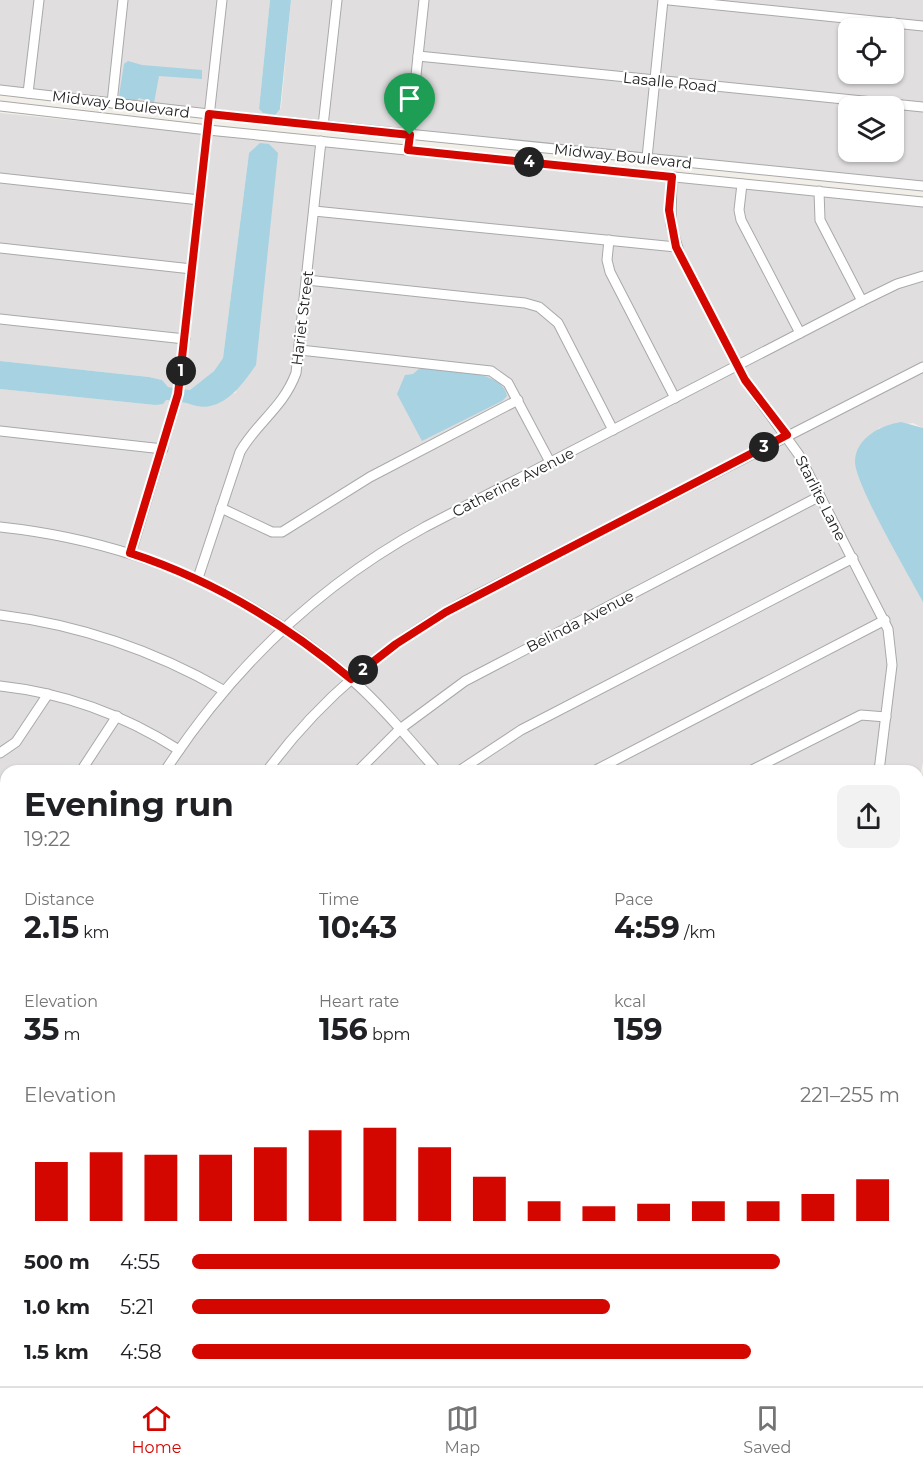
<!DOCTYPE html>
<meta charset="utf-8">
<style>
body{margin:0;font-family:Montserrat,sans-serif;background:#f2f2f2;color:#202124;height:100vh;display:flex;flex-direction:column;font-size:22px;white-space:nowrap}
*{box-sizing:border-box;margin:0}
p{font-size:20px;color:#757577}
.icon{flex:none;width:33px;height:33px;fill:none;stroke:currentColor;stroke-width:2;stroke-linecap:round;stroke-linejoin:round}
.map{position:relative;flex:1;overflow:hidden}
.sheet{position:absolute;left:0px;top:765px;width:924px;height:621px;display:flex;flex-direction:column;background:#fff;border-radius:18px 18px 0 0;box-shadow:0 2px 4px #0004}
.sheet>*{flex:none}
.fabs{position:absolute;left:838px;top:18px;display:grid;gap:12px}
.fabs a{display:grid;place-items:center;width:66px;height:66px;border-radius:12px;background:#fff;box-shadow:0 2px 4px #0004;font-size:30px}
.pin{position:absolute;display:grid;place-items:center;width:51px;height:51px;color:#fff;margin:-62px -26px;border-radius:50% 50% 50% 0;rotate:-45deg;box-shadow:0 0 6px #0007}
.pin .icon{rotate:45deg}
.km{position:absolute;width:30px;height:30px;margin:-15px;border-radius:50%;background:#222;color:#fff;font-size:16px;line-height:30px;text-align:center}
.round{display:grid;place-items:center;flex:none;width:63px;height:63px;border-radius:12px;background:#f2f2f2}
.head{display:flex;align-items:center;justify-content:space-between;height:102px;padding:0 24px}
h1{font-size:33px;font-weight:700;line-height:45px}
.metrics{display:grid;grid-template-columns:repeat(3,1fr);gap:9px;height:102px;padding:6px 24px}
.metrics div{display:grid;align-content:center}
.metrics b{font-size:30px;font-weight:700}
.metrics small{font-size:16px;font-weight:400}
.metrics p{font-size:16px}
.chart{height:168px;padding:12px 24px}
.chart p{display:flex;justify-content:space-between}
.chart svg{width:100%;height:108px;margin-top:6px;stroke:#d30600;stroke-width:6}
ul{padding:0 24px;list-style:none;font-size:20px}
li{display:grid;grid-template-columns:96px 72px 1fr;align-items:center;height:45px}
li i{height:15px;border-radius:8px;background:#d30600}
.menu{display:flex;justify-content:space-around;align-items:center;height:84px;border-top:2px solid #e0e0e0;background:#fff;font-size:16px;color:#757577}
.menu a{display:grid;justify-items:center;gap:3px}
.menu .active{color:#d30600}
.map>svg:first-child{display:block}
.residential{fill:#e0dede;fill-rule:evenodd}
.grass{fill:#cbeeac}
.water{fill:#a7d2e1}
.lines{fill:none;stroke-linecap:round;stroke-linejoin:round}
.minor-casing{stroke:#a9a9a9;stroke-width:11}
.minor{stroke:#fff;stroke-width:9}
.route-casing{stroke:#fff;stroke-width:12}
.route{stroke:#d30600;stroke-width:8}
.labels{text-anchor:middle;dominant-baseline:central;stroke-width:4.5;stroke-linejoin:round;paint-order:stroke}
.street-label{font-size:15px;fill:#222;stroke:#fff}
</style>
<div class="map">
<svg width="923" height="1386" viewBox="0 0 923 1386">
<rect width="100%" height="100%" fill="#f2efe8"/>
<g class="residential">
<path d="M0,0H270L259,109L263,113L274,115L281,108L291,0H923V183L0,87ZM849,28H894V74H849ZM849,106H894V152H849Z"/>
<polygon points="0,113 923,207 923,428 913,423 879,428 862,444 896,551 923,602 923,762 918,785 918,771 6,771 6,1271 0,1270 0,389 155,405 165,400 189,402 236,393 249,153 223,358 214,371 190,390 168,387 162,380 149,377 0,361"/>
<polygon points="923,841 923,950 918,953 918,845"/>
<polygon points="0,1289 6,1290 6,1380 336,1380 332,1386 0,1386"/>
<polygon points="375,1380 839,1380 893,1386 371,1386"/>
</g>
<polygon class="grass" points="923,950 923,1323 918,1316 918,953"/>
<g class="water">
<polygon points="270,0 291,0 280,109 275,115 263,113 259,109"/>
<polygon points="128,61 142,65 202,70 202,79 159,76 154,103 139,98 136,101 122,100 119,96 124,64"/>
<path d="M260,143L269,144L278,153L256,365C242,385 222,414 193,405C184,402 176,401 166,400L163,404L155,405L0,389V361L149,377L162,380L168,387L190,390L214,371L223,358L249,153Z"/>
<path d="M420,368C440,370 504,369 507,396L502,401L422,441L397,394L405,375L413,374Z"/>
<path d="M901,422L923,428V602C910,577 854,483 855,461C856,437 882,425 901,422Z"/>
</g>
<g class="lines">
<g class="minor-casing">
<g id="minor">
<polyline points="669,0 923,26"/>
<polyline points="418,56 923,107"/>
<polyline points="0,90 209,114 923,186"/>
<polyline points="28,93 39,0"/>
<polyline points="112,103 123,0"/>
<polyline points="0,106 208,130 923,202"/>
<polyline points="323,126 337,0"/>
<polyline points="408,150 424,0"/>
<polyline points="647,158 663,0"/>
<polyline points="672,177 671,225 680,255 745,380 799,455 888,629 892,665 879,771"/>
<polyline points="0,178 200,200"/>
<polyline points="742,184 739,210 741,220 800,333"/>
<polyline points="819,191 820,220 862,301"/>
<polyline points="314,211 676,247"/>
<polyline points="609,240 607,260 610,272 675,398"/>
<polyline points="0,248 192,269"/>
<polyline points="307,280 525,303 539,307 558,323 613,430"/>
<polyline points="0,319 185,339"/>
<polyline points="300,350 491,371 508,383 550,462"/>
<polyline points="0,431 163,449"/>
<polyline points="221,508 272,532 282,532 370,477 518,400"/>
<path d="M0,527C131,541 250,591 350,678C382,706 409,739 437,771"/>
<polyline points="131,553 178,395 222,0"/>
<path d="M198,578L240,452C257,422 283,408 296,373L321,141"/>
<path d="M0,615C80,625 153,650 223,690"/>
<path d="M0,686C65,693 124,715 179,750"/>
<polyline points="0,753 16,742 48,694"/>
<polyline points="81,771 117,716"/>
<path d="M165,771C232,668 317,586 425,527L862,301L897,284L923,276"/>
<path d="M267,771C319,700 386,644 463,602L923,367"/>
<polyline points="358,771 400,729 465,681 820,496"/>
<polyline points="459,771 521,730 853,558"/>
<polyline points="594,771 885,620"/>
<polyline points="750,771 861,715 886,717"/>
<polyline points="0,824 6,823"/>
<polyline points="0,894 6,894"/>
<polyline points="918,908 923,906"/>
<polyline points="0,978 6,977"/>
<polyline points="0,1052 6,1052"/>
<polyline points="0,1279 6,1280"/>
<polyline points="0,1353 6,1354"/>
<polyline points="184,1380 193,1386"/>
<polyline points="884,1380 923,1385"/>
<polyline points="280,1386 284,1380"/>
<polyline points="436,1386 440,1380"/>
</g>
</g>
<use href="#minor" class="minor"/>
</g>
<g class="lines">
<g class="route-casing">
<path id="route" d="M209,114L410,135L408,150L672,177L669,210L676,247L745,380L787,435L446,612L396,644L351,679C284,623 213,580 130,553L178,394Z"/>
</g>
<use href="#route" class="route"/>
</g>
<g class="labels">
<g class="street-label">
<text transform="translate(670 82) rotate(6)">Lasalle Road</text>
<text transform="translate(121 104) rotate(7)">Midway Boulevard</text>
<text transform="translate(623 156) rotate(6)">Midway Boulevard</text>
<text transform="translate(302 318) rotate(-83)">Hariet Street</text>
<text transform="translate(513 482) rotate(-27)">Catherine Avenue</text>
<text transform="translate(821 498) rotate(63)">Starlite Lane</text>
<text transform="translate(580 621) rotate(-27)">Belinda Avenue</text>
</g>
</g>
</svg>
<div class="fabs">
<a><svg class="icon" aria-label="locate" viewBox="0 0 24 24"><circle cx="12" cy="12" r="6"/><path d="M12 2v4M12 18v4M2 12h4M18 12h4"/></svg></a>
<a><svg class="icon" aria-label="layers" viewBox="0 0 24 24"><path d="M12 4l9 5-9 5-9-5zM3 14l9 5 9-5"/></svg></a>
</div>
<div class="pin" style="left:410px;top:135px;background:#1e9e55"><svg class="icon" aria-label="arrive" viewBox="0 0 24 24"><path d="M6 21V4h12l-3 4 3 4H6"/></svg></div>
<b class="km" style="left:181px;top:371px">1</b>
<b class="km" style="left:363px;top:670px">2</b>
<b class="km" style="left:764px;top:447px">3</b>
<b class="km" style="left:529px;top:162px">4</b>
<section class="sheet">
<div class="head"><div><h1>Evening run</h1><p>19:22</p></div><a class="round"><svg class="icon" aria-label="share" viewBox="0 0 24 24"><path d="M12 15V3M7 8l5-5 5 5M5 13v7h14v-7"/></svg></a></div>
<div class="metrics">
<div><p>Distance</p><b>2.15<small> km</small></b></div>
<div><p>Time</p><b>10:43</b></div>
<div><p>Pace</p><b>4:59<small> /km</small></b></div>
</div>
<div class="metrics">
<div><p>Elevation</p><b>35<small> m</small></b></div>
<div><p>Heart rate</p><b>156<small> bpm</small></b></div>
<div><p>kcal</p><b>159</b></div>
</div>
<div class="chart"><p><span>Elevation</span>221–255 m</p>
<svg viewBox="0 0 160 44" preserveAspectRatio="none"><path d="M5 44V20M15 44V16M25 44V17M35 44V17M45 44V14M55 44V7M65 44V6M75 44V14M85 44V26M95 44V36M105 44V38M115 44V37M125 44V36M135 44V36M145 44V33M155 44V27"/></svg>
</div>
<ul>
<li><b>500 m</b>4:55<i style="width:83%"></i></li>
<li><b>1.0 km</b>5:21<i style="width:59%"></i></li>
<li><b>1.5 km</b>4:58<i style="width:79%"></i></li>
</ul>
</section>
</div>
<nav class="menu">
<a class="active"><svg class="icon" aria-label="home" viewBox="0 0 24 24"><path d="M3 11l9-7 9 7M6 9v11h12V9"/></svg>Home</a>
<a><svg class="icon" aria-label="map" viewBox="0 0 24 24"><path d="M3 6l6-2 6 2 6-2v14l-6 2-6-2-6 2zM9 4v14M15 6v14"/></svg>Map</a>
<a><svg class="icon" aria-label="saved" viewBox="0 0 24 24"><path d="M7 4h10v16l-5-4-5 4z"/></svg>Saved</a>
</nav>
